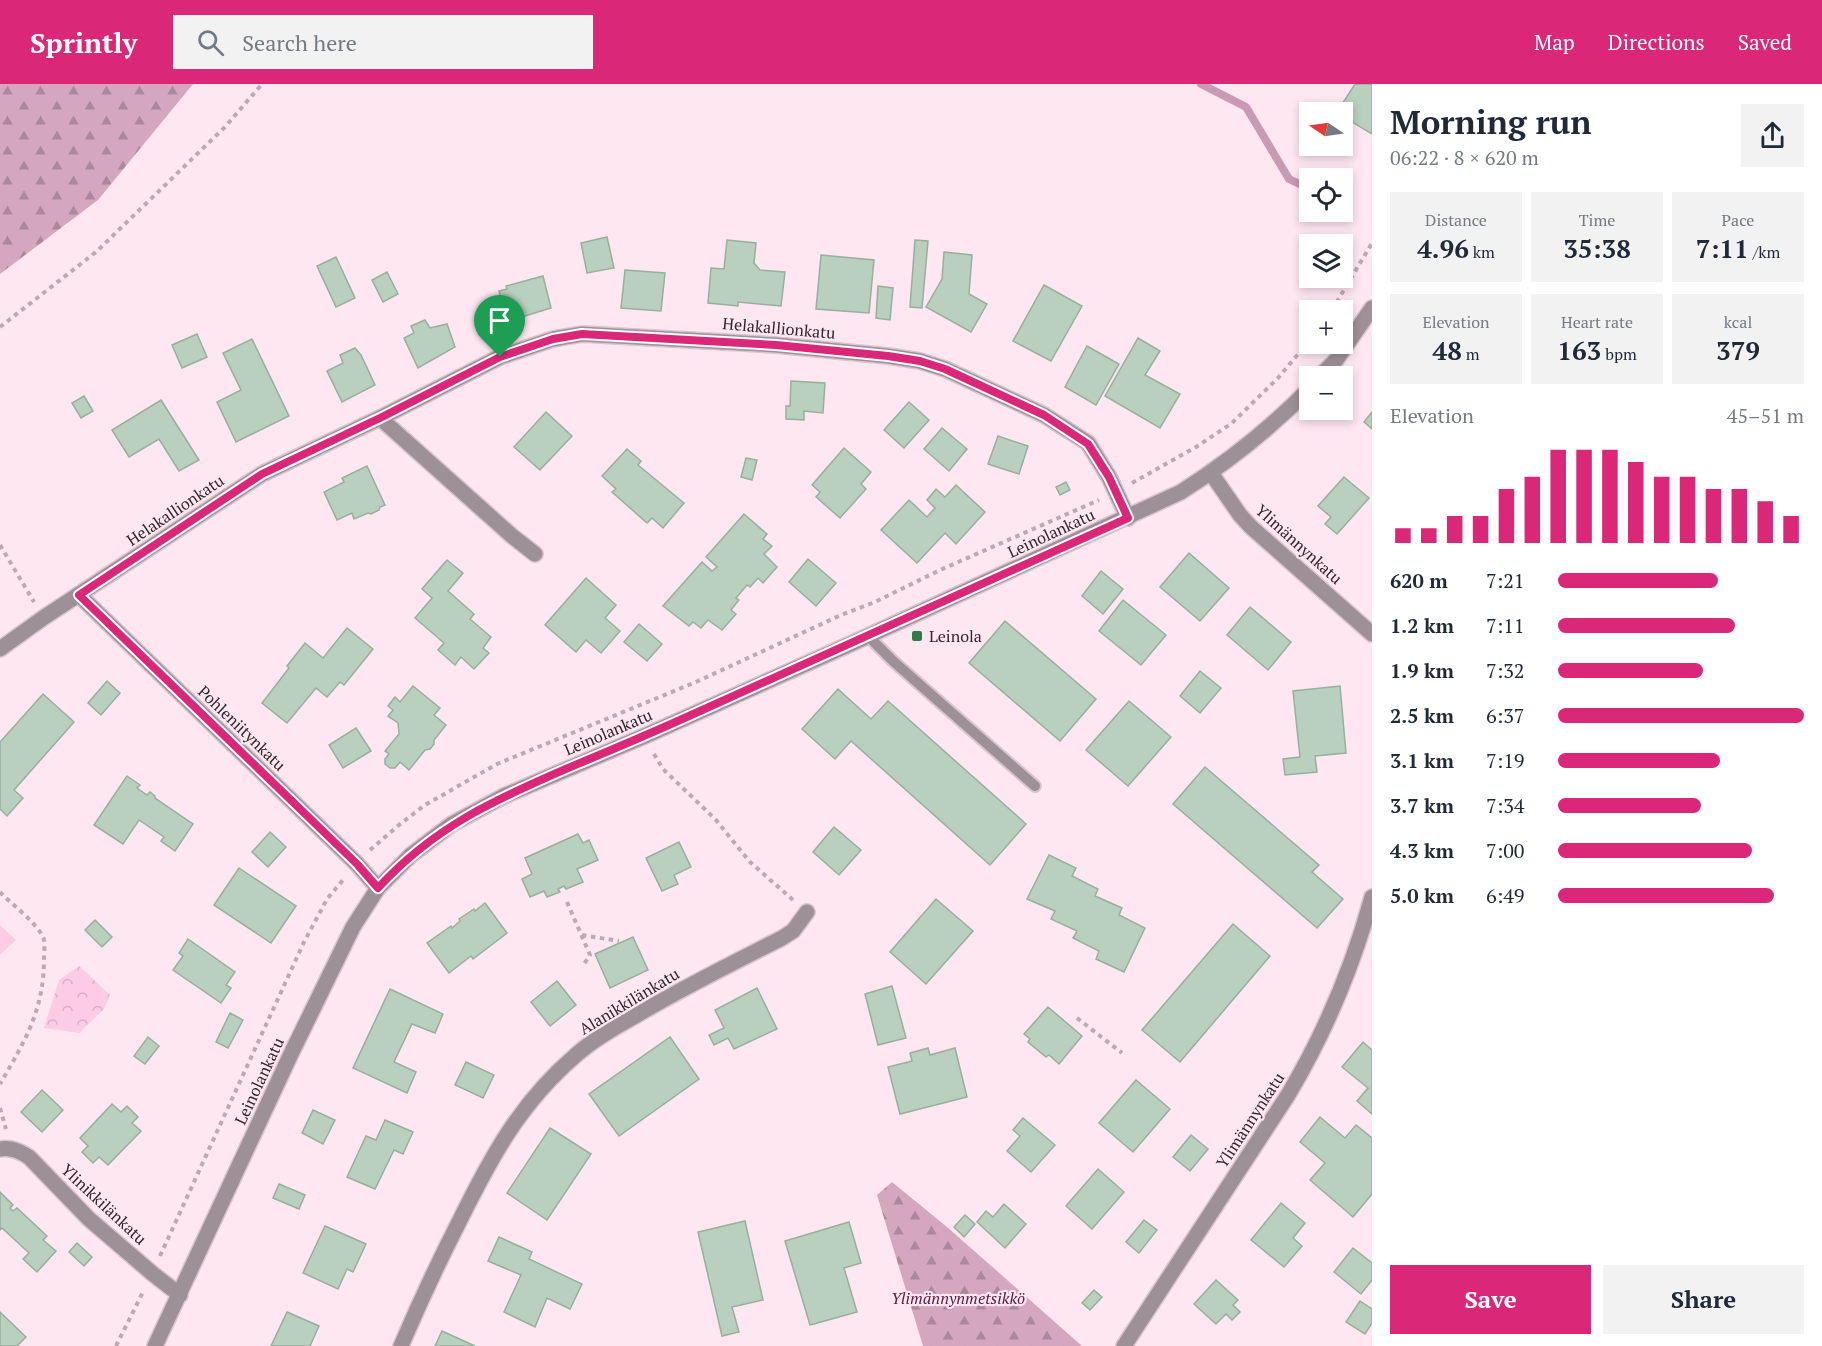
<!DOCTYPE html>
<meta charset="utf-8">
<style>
body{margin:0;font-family:"PT Serif",serif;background:#f2f2f3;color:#1f2937;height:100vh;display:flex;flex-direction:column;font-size:22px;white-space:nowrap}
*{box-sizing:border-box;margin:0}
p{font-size:20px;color:#747a83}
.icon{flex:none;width:33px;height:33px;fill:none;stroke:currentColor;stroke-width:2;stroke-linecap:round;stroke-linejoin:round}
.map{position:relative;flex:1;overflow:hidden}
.details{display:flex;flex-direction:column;background:#fff;width:450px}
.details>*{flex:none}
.needle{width:39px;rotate:283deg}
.fabs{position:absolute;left:1299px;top:18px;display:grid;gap:12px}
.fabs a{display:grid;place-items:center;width:54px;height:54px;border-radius:0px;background:#fff;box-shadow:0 3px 9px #0003;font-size:30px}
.pin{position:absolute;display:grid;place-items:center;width:51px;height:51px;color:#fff;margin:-62px -26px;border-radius:50% 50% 50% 0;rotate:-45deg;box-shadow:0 0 6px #0007}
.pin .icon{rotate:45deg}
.round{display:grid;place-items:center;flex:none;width:63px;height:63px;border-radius:0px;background:#f2f2f3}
.head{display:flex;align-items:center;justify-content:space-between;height:102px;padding:0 18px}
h1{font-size:33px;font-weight:600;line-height:45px}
.metrics{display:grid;grid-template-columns:repeat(3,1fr);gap:9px;height:102px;padding:6px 18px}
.metrics div{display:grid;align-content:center;border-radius:0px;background:#f2f2f3;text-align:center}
.metrics b{font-size:26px;font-weight:600}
.metrics small{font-size:16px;font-weight:400}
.metrics p{font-size:16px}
.chart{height:168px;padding:12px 18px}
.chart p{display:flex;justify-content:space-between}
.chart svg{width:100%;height:108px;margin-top:6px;stroke:#db2777;stroke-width:6}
.primary-button{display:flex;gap:12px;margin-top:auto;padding:12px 18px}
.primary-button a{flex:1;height:69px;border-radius:0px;background:#db2777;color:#fff;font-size:24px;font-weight:600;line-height:69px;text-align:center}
.primary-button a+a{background:#f2f2f3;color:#1f2937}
ul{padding:0 18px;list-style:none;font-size:20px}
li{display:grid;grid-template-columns:96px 72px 1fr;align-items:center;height:45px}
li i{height:15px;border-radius:8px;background:#db2777}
header{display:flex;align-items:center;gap:36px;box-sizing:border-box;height:84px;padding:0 30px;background:#db2777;color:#fff}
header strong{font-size:28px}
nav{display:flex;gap:33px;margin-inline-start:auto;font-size:21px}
.search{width:420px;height:54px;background:#f2f2f3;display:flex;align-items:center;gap:15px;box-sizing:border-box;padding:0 21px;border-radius:0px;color:#747a83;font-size:22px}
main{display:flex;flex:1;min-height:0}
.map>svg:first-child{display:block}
.grass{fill:#fbcce4}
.forest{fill:url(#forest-firs)}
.park{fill:url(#park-crowns)}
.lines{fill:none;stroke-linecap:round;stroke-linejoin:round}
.stream{stroke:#c89bb2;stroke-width:8}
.building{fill:#b8d0bd;stroke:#97af9c;stroke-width:1.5}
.service-casing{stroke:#dac4ce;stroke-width:14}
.minor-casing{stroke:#dac4ce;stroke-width:18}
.tertiary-casing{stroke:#dac4ce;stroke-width:18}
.path{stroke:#bca9b2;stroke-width:4;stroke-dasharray:4.5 4.5;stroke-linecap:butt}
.service{stroke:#9d9197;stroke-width:10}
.minor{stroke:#9d9197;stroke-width:15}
.tertiary{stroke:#9d9197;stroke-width:15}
.route-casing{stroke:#fff;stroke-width:12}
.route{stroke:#db2777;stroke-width:8}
.poi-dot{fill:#327c4a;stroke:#ffe7f2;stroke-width:2}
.labels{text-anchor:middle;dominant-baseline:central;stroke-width:4.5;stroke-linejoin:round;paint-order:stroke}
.street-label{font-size:16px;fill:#31272c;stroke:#ffe7f2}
.poi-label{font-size:16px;fill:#31272c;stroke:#ffe7f2;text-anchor:start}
.park-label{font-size:16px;font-style:italic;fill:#582141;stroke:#ffe7f2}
</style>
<header>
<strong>Sprintly</strong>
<div class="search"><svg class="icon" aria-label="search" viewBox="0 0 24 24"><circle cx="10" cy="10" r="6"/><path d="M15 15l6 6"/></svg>Search here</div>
<nav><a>Map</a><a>Directions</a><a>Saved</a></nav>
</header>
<main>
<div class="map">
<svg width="1372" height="1262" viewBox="0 0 1372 1262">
<defs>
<pattern id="forest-firs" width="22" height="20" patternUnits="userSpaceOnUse" patternTransform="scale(1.5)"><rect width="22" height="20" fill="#d5a7bf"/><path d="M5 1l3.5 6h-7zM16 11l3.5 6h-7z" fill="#ad889b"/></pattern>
<pattern id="park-crowns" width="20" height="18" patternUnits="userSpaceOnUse" patternTransform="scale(1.5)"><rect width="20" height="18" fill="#fbcce4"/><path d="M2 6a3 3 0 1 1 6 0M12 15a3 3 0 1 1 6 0" fill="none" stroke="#d8afc4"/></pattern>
</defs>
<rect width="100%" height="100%" fill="#ffe7f2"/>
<polygon class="grass" points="0,841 16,856 0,871"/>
<g class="forest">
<polygon points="0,0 193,0 98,116 0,190"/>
<polygon points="892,1098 947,1143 1082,1262 923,1262 877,1111"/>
</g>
<polygon class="park" points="79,882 110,911 104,925 79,949 44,944 59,896"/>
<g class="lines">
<g class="stream">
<polyline points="1201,0 1246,23 1289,95 1310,105"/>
<polyline points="1342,121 1345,123"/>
</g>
</g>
<g class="building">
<polygon points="1355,0 1372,0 1372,50 1342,32 1342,28 1337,28"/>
<polygon points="607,153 614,184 587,189 581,159"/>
<polygon points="727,156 756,159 754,179 760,186 785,188 781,222 738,218 738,222 708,219 711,184 724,185"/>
<polygon points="915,156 928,157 922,224 910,223"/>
<polygon points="944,168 972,171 969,210 987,220 971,248 926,223 942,195"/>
<polygon points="821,171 874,176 869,229 816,225"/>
<polygon points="336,173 355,214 336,223 317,182"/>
<polygon points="625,186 665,189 661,227 621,224"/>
<polygon points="387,188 398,210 383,218 372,196"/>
<polygon points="543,192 551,224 515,235 510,218 502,220 499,207 507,205 506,202"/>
<polygon points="1044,201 1082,222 1051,277 1013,257"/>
<polygon points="878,202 893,204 890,236 876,234"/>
<polygon points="425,236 430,244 447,240 455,263 418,284 404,254 414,249 411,242"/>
<polygon points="197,250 207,273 182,284 172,261"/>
<polygon points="1138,254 1160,267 1145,291 1180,310 1160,344 1105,312"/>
<polygon points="252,255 289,332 236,358 217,318 241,306 223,269"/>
<polygon points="1087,262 1119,280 1096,321 1065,303"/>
<polygon points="355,264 361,271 375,301 342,318 327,287 343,279 340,271"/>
<polygon points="791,297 825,299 823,329 804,327 804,336 786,335 786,322 790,322"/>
<polygon points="84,312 93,327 81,334 72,319"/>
<polygon points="161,316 199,376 179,387 159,355 129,373 112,346"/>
<polygon points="909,318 929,336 904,364 884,346"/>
<polygon points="546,328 572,352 540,386 514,363"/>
<polygon points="1372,328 1372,345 1364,338"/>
<polygon points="942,344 967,365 949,387 924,365"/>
<polygon points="998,352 1028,362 1019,390 988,380"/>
<polygon points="844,364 871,388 861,400 866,405 840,434 816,413 820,408 812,401"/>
<polygon points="627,365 641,377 638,381 684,419 663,444 652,434 647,439 612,408 616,405 602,392"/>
<polygon points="746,374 757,376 752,396 741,393"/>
<polygon points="367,382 385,421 380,423 379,426 371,430 368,429 354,435 352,429 337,436 324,408 344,398 342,394"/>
<polygon points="1344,393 1369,414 1337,450 1325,440 1331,433 1318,422"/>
<polygon points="1066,398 1070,406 1060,411 1056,403"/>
<polygon points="956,401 985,428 956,460 945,449 917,479 881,446 909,416 927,433 935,424 927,416 936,405 945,413"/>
<polygon points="744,430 767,450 763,455 772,462 764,470 777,483 763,499 758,494 750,503 747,501 736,514 739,516 731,526 736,530 722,546 708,536 701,544 693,538 689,542 663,522 702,478 712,487 717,483 706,473"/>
<polygon points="1189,469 1229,504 1200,537 1160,503"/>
<polygon points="808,475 836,499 816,522 789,498"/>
<polygon points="447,476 463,489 448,507 474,530 470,535 491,553 483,564 489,569 474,585 461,573 455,581 438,566 444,559 415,534 432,514 422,505"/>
<polygon points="1101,487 1123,505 1103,530 1082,512"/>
<polygon points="586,494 616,521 605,534 620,547 601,569 586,556 576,568 545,541"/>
<polygon points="1123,516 1166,551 1141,581 1099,547"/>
<polygon points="1250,523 1291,558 1268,586 1227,551"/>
<polygon points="1005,537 1096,615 1060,657 969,579"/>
<polygon points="639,540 662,560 647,577 624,558"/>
<polygon points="347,544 373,565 344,601 340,598 327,613 316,604 287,639 262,619 289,584 287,582 305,559 323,574"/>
<polygon points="1200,587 1221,604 1200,629 1180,612"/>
<polygon points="107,597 120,609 101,631 88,619"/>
<polygon points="413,602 440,624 434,631 446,641 434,656 434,660 430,665 425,666 409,686 400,678 395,684 390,684 385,680 385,675 389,670 385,667 399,650 398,639 388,632 393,626 388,622 395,613 400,618"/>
<polygon points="1340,602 1346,669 1315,672 1317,688 1285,691 1283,675 1300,673 1293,607"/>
<polygon points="838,605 871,635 888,617 1026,740 990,781 851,657 835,675 802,645"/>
<polygon points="43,610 74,638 14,706 23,714 7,732 0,725 0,658"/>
<polygon points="1129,617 1171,653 1128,702 1086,666"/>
<polygon points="356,644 371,667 343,684 329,661"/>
<polygon points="1205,683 1319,781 1312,788 1343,815 1317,844 1173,720"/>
<polygon points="127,692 140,701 137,704 147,711 150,708 155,712 155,714 193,740 175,767 161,757 164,753 139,736 123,760 94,741"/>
<polygon points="834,743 861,766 839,791 813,768"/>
<polygon points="270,748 286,763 268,783 252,768"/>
<polygon points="578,750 583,759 589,756 598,776 577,785 583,798 566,805 564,802 558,805 560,808 547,813 544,807 530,813 522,795 532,790 525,774"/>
<polygon points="679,758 691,783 674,791 678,800 662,807 646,774"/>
<polygon points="1049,771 1076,784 1072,792 1098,805 1095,812 1122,824 1119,831 1145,844 1124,888 1096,875 1099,867 1073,854 1077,847 1051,835 1055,827 1027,815"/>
<polygon points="239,784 296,822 271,859 214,821"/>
<polygon points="936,815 973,847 926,900 890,868"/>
<polygon points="485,819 507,849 473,875 471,872 449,889 427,859 451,842 452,844 460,837 459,835 474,825 475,827"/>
<polygon points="95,836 112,853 102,863 85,846"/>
<polygon points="1233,840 1270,872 1180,978 1142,946"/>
<polygon points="633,853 648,886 610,904 595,870"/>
<polygon points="188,855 235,888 226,901 231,904 221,919 173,886 183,872 179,869"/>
<polygon points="557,897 576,921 550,942 531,918"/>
<polygon points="892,902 906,954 878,961 865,910"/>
<polygon points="757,904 777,945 734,965 728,954 714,961 709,951 724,944 715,926"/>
<polygon points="390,905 443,930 435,949 412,940 394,978 416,988 407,1009 353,984"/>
<polygon points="1048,923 1082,952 1059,980 1049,971 1046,973 1028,958 1030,955 1024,950"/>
<polygon points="230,929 243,936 228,964 216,958"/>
<polygon points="148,953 159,962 145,980 134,972"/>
<polygon points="670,953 699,995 619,1052 589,1010"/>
<polygon points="1363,958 1372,966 1372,1030 1357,1017 1368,1004 1342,983"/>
<polygon points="928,964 930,971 955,964 967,1013 900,1030 888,983 912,977 910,969"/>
<polygon points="466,978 494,991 483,1014 455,1001"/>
<polygon points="1136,996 1170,1025 1133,1068 1099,1039"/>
<polygon points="42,1006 63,1026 42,1048 21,1028"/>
<polygon points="112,1020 121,1028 127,1022 138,1033 132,1039 141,1047 108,1081 99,1073 93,1079 82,1068 88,1062 80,1054"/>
<polygon points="313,1026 335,1036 323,1060 302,1049"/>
<polygon points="1320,1033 1345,1054 1356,1041 1372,1054 1372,1110 1353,1133 1310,1096 1325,1079 1300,1058"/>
<polygon points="1023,1034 1055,1061 1031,1088 1007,1067 1020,1052 1013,1046"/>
<polygon points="385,1036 413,1048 403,1070 394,1066 375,1105 347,1093 366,1052 376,1056"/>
<polygon points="550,1044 591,1070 547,1136 507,1109"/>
<polygon points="1191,1051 1208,1065 1190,1087 1173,1073"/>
<polygon points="1098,1085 1124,1108 1092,1145 1066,1122"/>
<polygon points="279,1100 305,1111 299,1125 273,1114"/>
<polygon points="0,1108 13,1121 10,1124 13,1127 17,1124 47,1152 43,1156 56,1167 37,1188 23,1175 29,1169 2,1144 0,1146"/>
<polygon points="1281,1119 1305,1139 1293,1154 1302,1162 1284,1183 1251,1156"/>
<polygon points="1004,1120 1026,1140 1005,1164 977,1138 986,1127 993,1133"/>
<polygon points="965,1131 975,1140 964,1153 954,1143"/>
<polygon points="1144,1136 1157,1146 1139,1169 1126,1158"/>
<polygon points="745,1137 763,1216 732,1223 739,1248 722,1252 698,1148"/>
<polygon points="849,1138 861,1179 844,1184 857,1228 810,1241 785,1157"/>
<polygon points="325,1142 366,1160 353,1188 347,1185 338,1205 303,1189"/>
<polygon points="499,1153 532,1168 529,1175 582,1200 570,1225 547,1214 535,1243 504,1228 521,1191 488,1177"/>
<polygon points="77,1159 92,1173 84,1182 69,1168"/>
<polygon points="1353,1164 1372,1179 1372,1196 1361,1210 1334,1188"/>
<polygon points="1216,1196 1238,1216 1233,1221 1240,1228 1232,1236 1226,1230 1216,1240 1194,1220"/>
<polygon points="1094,1206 1102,1213 1090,1226 1082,1219"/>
<polygon points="1360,1217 1372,1225 1372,1239 1365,1250 1346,1238"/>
<polygon points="0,1228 26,1253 17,1262 0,1262"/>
<polygon points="287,1228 319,1242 310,1262 271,1262"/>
<polygon points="442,1247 475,1262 435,1262"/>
</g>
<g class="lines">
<g class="service-casing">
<polyline id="service" points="868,552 893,577 1035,702"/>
</g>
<g class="minor-casing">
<g id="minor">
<polyline points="380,334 512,452 535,470"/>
<polyline points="1211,389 1240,431 1251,443 1372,550"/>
<polyline points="79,511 357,780 378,804"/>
<polyline points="0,565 43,534 262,390 380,334 500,273 553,255 582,250 776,261 888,272 920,277 945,285 1044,331 1088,359 1109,393 1128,434"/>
<path d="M0,1065C11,1063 20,1067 29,1073L89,1135L153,1190L180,1211"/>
<path d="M401,1262C419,1220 438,1179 459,1138C491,1073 520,1019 576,971C594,955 616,943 637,931C684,903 733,879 782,854L793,847L807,828"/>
<path d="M1124,1262L1288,1011C1325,949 1353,882 1372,813"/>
</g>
</g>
<g class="tertiary-casing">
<g id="tertiary">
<polyline points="1320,292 1336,276 1372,224"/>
<path d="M155,1262L290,972L353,843L378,804L411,771L452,740L504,712L647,651L855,558L1181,408C1228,378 1271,344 1310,304"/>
</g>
</g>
<g class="path">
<polyline points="1332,226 1372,159"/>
<polyline points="0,243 96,168 225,43 262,0"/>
<polyline points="1132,399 1196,363 1232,339 1278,294 1310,256"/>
<polyline points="0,461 34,518"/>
<polyline points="654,670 663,685 716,736 750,778 793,816"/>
<polyline points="370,766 399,741 425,721 497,680 696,598 841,531 875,518 940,486 1099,416"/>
<path d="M0,808C11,820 40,841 44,856C45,861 44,869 44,875C44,926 25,957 0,1000"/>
<polyline points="567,818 590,871 584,880"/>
<polyline points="582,851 619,857"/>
<polyline points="1077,934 1122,969"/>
<polyline points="0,1024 6,1045"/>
<polyline points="160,1172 304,858 327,815 343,796"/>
<polyline points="116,1262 143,1208"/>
</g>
<use href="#service" class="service"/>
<use href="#minor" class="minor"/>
<use href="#tertiary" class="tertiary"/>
</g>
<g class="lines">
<g class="route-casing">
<path id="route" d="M582,250L776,261L888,272L920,277L945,285L1044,331L1088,360L1109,393L1128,434C982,500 836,566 689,632C649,650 609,667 568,684C494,716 434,743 378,804L357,780L79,511L262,390L380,334L500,273L553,255Z"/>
</g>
<use href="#route" class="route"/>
</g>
<rect class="poi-dot" x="911" y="546" width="12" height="12" rx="3"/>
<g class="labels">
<g class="street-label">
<text transform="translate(779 244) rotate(5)">Helakallionkatu</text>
<text transform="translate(175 426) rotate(-34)">Helakallionkatu</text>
<text transform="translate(1051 449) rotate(-25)">Leinolankatu</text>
<text transform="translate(1299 460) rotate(42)">Ylimännynkatu</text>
<text transform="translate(242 644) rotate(44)">Pohleniitynkatu</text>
<text transform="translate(608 648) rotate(-23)">Leinolankatu</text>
<text transform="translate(629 917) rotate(-31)">Alanikkilänkatu</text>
<text transform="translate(259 997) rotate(-65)">Leinolankatu</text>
<text transform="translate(1250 1036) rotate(-57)">Ylimännynkatu</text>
<text transform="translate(104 1120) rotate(43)">Ylinikkilänkatu</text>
</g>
<g class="poi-label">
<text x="929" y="552">Leinola</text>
</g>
<g class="park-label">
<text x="958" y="1214">Ylimännynmetsikkö</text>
</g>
</g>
</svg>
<div class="fabs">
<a><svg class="needle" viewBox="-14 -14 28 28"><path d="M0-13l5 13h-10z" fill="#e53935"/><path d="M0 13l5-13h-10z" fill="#747a83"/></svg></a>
<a><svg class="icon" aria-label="locate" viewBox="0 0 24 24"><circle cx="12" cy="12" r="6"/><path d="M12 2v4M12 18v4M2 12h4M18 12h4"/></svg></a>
<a><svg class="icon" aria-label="layers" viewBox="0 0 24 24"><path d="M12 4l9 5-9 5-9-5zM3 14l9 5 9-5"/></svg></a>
<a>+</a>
<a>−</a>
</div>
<div class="pin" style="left:500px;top:273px;background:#1e9e55"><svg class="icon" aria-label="arrive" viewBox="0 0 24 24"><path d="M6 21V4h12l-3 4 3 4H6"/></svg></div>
</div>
<section class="details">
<div class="head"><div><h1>Morning run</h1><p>06:22 · 8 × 620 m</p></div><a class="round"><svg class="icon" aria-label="share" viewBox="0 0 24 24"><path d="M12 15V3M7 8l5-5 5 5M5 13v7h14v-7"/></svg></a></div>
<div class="metrics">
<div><p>Distance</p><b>4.96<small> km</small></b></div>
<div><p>Time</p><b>35:38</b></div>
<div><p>Pace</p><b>7:11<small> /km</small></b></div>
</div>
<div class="metrics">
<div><p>Elevation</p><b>48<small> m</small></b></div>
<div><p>Heart rate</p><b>163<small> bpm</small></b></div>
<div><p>kcal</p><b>379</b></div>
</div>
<div class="chart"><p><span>Elevation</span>45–51 m</p>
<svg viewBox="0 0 160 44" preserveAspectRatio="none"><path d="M5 44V38M15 44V38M25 44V33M35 44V33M45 44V22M55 44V17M65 44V6M75 44V6M85 44V6M95 44V11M105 44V17M115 44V17M125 44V22M135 44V22M145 44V27M155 44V33"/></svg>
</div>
<ul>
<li><b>620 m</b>7:21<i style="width:65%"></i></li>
<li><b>1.2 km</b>7:11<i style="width:72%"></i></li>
<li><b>1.9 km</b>7:32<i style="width:59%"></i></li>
<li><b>2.5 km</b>6:37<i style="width:100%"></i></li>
<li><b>3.1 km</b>7:19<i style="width:66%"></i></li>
<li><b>3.7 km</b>7:34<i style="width:58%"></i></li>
<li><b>4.3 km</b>7:00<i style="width:79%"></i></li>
<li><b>5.0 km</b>6:49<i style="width:88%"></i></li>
</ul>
<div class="primary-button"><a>Save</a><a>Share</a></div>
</section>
</main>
